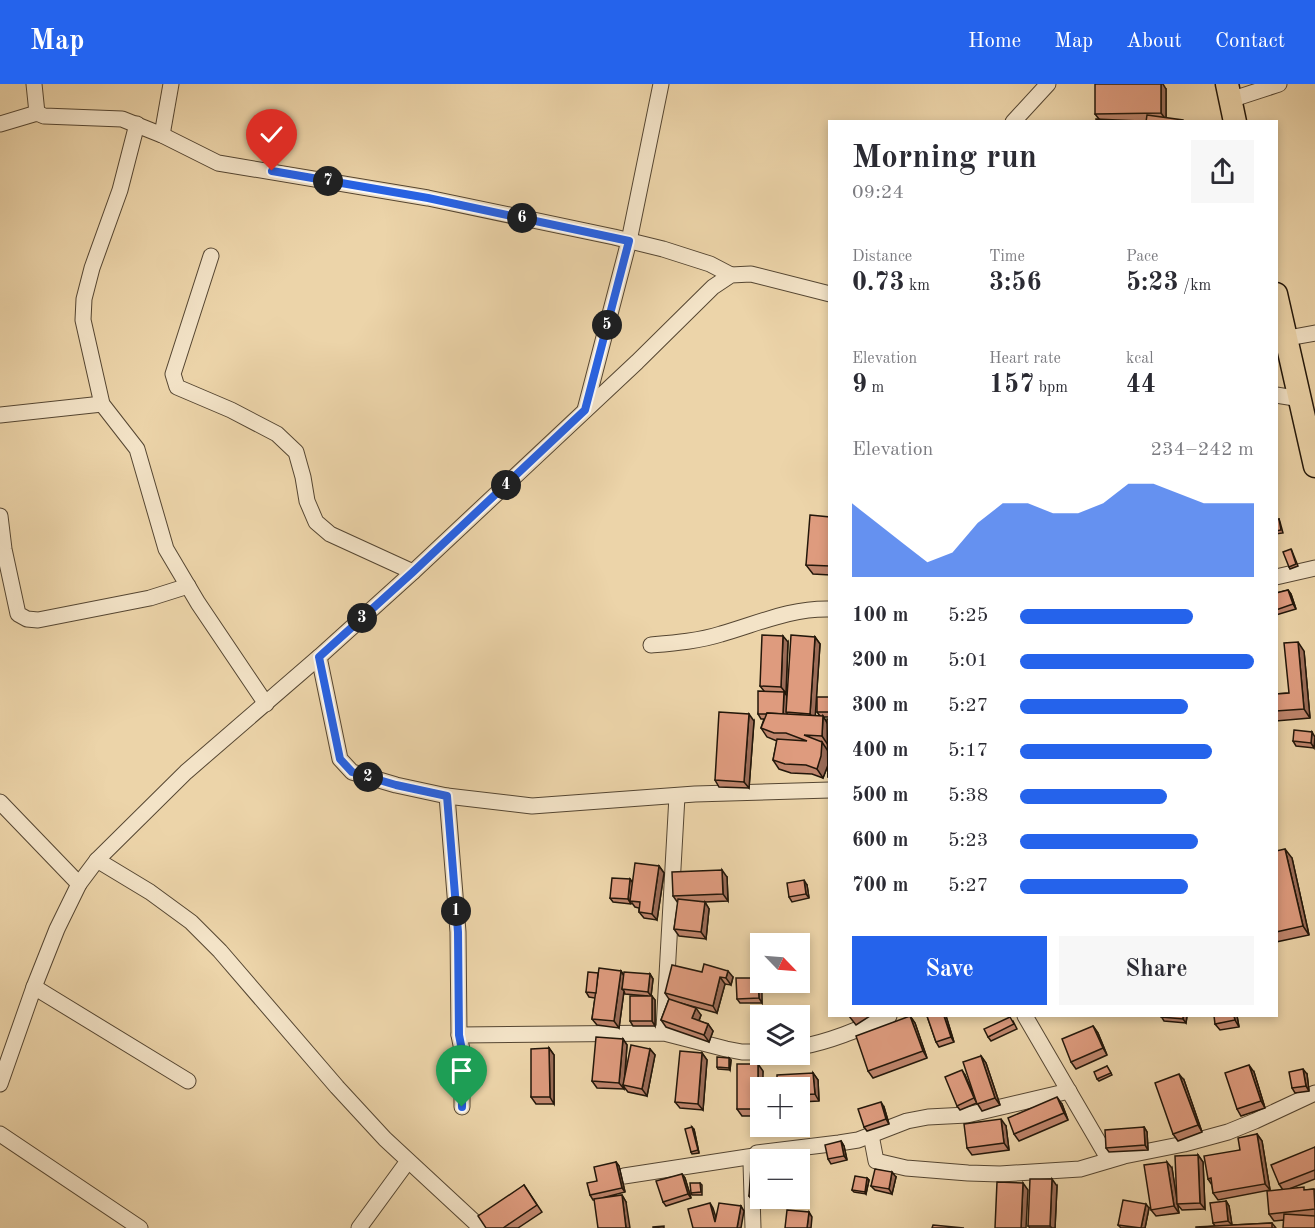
<!DOCTYPE html>
<meta charset="utf-8">
<style>
body{margin:0;font-family:"Old Standard TT",serif;background:#f7f7f7;color:#2b2b33;height:100vh;display:flex;flex-direction:column;font-size:22px;white-space:nowrap}
*{box-sizing:border-box;margin:0}
p{font-size:20px;color:#7c7c81}
.icon{flex:none;width:33px;height:33px;fill:none;stroke:currentColor;stroke-width:2;stroke-linecap:round;stroke-linejoin:round}
.map{position:relative;flex:1;overflow:hidden}
.side{position:absolute;left:828px;top:36px;width:450px;height:897px;display:flex;flex-direction:column;background:#fff;border-radius:0px;box-shadow:0 3px 9px #0003}
.side>*{flex:none}
.needle{width:39px;rotate:115deg}
.controls{position:absolute;left:750px;top:849px;display:grid;gap:12px}
.controls a{display:grid;place-items:center;width:60px;height:60px;border-radius:0px;background:#fff;box-shadow:0 3px 9px #0003;font-size:30px}
.pin{position:absolute;display:grid;place-items:center;width:51px;height:51px;color:#fff;margin:-62px -26px;border-radius:50% 50% 50% 0;rotate:-45deg;box-shadow:0 0 6px #0007}
.pin .icon{rotate:45deg}
.km{position:absolute;width:30px;height:30px;margin:-15px;border-radius:50%;background:#222;color:#fff;font-size:16px;line-height:30px;text-align:center}
.round{display:grid;place-items:center;flex:none;width:63px;height:63px;border-radius:0px;background:#f7f7f7}
.head{display:flex;align-items:center;justify-content:space-between;height:102px;padding:0 24px}
h1{font-size:33px;font-weight:600;line-height:45px}
.figures{display:grid;grid-template-columns:repeat(3,1fr);gap:9px;height:102px;padding:6px 24px}
.figures div{display:grid;align-content:center}
.figures b{font-size:26px;font-weight:600}
.figures small{font-size:16px;font-weight:400}
.figures p{font-size:16px}
.chart{height:168px;padding:12px 24px}
.chart p{display:flex;justify-content:space-between}
.chart svg{width:100%;height:108px;margin-top:6px;fill:#2563eb;opacity:.7}
.action{display:flex;gap:12px;margin-top:auto;padding:12px 24px}
.action a{flex:1;height:69px;border-radius:0px;background:#2563eb;color:#fff;font-size:24px;font-weight:600;line-height:69px;text-align:center}
.action a+a{background:#f7f7f7;color:#2b2b33}
ul{padding:0 24px;list-style:none;font-size:20px}
li{display:grid;grid-template-columns:96px 72px 1fr;align-items:center;height:45px}
li i{height:15px;border-radius:8px;background:#2563eb}
header{display:flex;align-items:center;gap:36px;box-sizing:border-box;height:84px;padding:0 30px;background:#2563eb;color:#fff}
header strong{font-size:28px}
nav{display:flex;gap:33px;margin-inline-start:auto;font-size:21px}
.map>svg:first-child{display:block}
.lines{fill:none;stroke-linecap:round;stroke-linejoin:round}
.minor-casing{stroke:#554632;stroke-width:17}
.highway-casing{stroke:#23170a;stroke-width:25}
.minor{stroke:#f3e3c7;stroke-width:15}
.highway{stroke:#ecd4a9;stroke-width:22}
.wall{fill:#bf856c;stroke:#23170a;stroke-width:1.5}
.shaded-wall{fill:#9b6c58;stroke:#23170a;stroke-width:1.5}
.building{fill:#de9b7e;stroke:#23170a;stroke-width:1.5}
.route-casing{stroke:#fff;stroke-width:12}
.route{stroke:#2563eb;stroke-width:8}
</style>
<header>
<strong>Map</strong>
<nav><a>Home</a><a>Map</a><a>About</a><a>Contact</a></nav>
</header>
<div class="map">
<svg width="1315" height="1144" viewBox="0 0 1315 1144">
<rect width="100%" height="100%" fill="#ecd4a9"/>
<filter id="stains"><feTurbulence type="fractalNoise" baseFrequency=".00333" numOctaves="4"/><feColorMatrix values="0 0 0 0 .2 0 0 0 0 .09 0 0 0 0 .02 0 0 0 .5 -.17"/></filter>
<radialGradient id="worn" r=".72"><stop offset=".6" stop-color="#630" stop-opacity="0"/><stop offset="1" stop-color="#630" stop-opacity=".3"/></radialGradient>
<g class="lines">
<g class="minor-casing">
<g id="minor">
<polyline points="34,0 37,29"/>
<polyline points="1230,16 1279,0"/>
<polyline points="1013,38 1048,0"/>
<polyline points="0,40 37,29 44,32 122,35 162,51 218,79 428,114 614,153 663,165 710,180 731,191"/>
<polyline points="137,40 120,106 92,184 84,215 83,236 102,320 137,365 166,465 198,519 266,620"/>
<polyline points="162,51 171,0"/>
<polyline points="211,172 173,290 177,303 231,326 277,350 296,368 303,393 307,417 316,438 330,450 413,488"/>
<polyline points="1288,254 1315,249"/>
<polyline points="1276,311 1301,315"/>
<polyline points="585,326 629,157 661,0"/>
<polyline points="0,331 102,320"/>
<polyline points="0,432 4,465 18,530 27,535 38,536 150,514 188,502"/>
<polyline points="1276,493 1315,484"/>
<path d="M651,561C674,559 699,557 721,550C757,540 790,524 830,525"/>
<polyline points="319,573 340,675 352,688 396,701 447,712 532,722 695,710 830,706"/>
<polyline points="447,712 458,848 459,951 462,966 462,1023"/>
<polyline points="0,718 79,800"/>
<polyline points="97,776 150,808 191,838 220,867 337,1003 385,1055 481,1144"/>
<polyline points="34,903 188,997"/>
<polyline points="1025,932 1109,1076"/>
<polyline points="664,945 677,712"/>
<polyline points="459,951 664,949 726,965 742,968 760,968"/>
<path d="M800,963C832,957 859,945 889,932"/>
<polyline points="0,1000 34,903 57,845 79,800 97,776 186,688 319,573 413,488 637,278 713,203 731,191 751,190 830,210"/>
<polyline points="0,1050 140,1144"/>
<polyline points="871,1051 876,1077 906,1084 968,1089 1000,1090 1080,1085 1124,1072 1184,1060 1228,1048 1255,1037 1315,1009"/>
<polyline points="624,1092 754,1072"/>
<polyline points="359,1144 408,1077"/>
<polyline points="753,1144 751,1079 757,1069 839,1059 858,1056 907,1037 928,1033 967,1031 1069,1007"/>
</g>
</g>
<g class="highway-casing">
<g id="highway">
<polyline points="1227,0 1235,38"/>
<polyline points="1276,210 1315,382"/>
</g>
</g>
<use href="#minor" class="minor"/>
<use href="#highway" class="highway"/>
</g>
<g class="wall">
<polygon points="1166,5 1166,34 1146,37 1136,37 1140,38 1096,38 1099,35 1095,30"/>
<polygon points="830,433 830,491 813,490 806,481"/>
<polygon points="1279,435 1280,438 1283,449 1276,450 1276,436"/>
<polygon points="1292,467 1298,482 1290,485 1289,483"/>
<polygon points="1288,506 1291,510 1296,525 1276,531 1276,509"/>
<polygon points="815,553 820,560 815,632 820,632 817,628 830,613 830,633 823,633 827,638 830,635 830,694 828,693 828,681 823,694 812,690 791,689 779,685 773,676 777,657 767,653 761,644 764,635 761,635 758,630 764,607 760,602 788,558 786,609 785,609 787,612"/>
<polygon points="1304,567 1310,634 1276,637 1276,610 1289,609"/>
<polygon points="754,637 749,704 719,703 715,696"/>
<polygon points="1315,653 1314,664 1296,662 1293,657"/>
<polygon points="1276,767 1292,774 1309,851 1276,858"/>
<polygon points="659,782 664,789 657,836 644,834 639,828 639,824 635,823 632,819 631,820 613,818 610,814 630,795 633,799"/>
<polygon points="727,793 728,817 705,818 709,825 706,855 679,852 674,845 678,819 673,812"/>
<polygon points="807,801 809,814 792,818 789,813"/>
<polygon points="621,887 624,891 650,890 653,895 651,912 655,916 655,942 633,942 630,937 647,912 625,910 624,907 619,944 597,941 592,935 595,914 589,913 586,908 598,890"/>
<polygon points="702,888 733,893 731,901 725,900 717,929 680,919 701,931 699,937 708,940 713,947 709,958 666,943 661,936 669,915 665,909"/>
<polygon points="760,897 762,919 740,919 737,915"/>
<polygon points="849,932 870,932 856,941"/>
<polygon points="910,932 915,939 927,974 873,994 868,987"/>
<polygon points="927,932 946,932 954,958 939,963 936,958"/>
<polygon points="1161,932 1187,932 1186,939 1164,937"/>
<polygon points="1237,932 1239,943 1220,946 1215,940"/>
<polygon points="1013,937 1017,945 991,957 988,953"/>
<polygon points="1093,942 1098,949 1107,971 1076,985 1071,978"/>
<polygon points="623,955 627,961 625,990 650,965 655,971 647,1012 628,1008 624,1003 624,1005 597,1004 592,997"/>
<polygon points="549,964 554,971 554,1020 536,1020 531,1013"/>
<polygon points="702,969 707,976 703,1026 680,1024 675,1018"/>
<polygon points="981,972 986,979 1000,1021 982,1027 977,1019 960,1026 957,1022 965,991 975,1015"/>
<polygon points="729,974 731,976 730,986 718,985 717,983"/>
<polygon points="1107,982 1112,991 1099,997 1097,995"/>
<polygon points="763,987 760,1004 760,1032 742,1032 737,1025"/>
<polygon points="1254,988 1265,1024 1241,1032 1237,1025"/>
<polygon points="813,989 818,996 819,1017 800,1018 800,1004"/>
<polygon points="1307,990 1309,1007 1295,1009 1292,1004"/>
<polygon points="1184,996 1202,1048 1178,1057 1173,1050"/>
<polygon points="1062,1020 1068,1036 1019,1057 1014,1050"/>
<polygon points="884,1023 889,1040 867,1047 864,1043"/>
<polygon points="1006,1042 1009,1066 972,1071 967,1064"/>
<polygon points="1144,1043 1147,1048 1148,1066 1109,1068 1106,1064"/>
<polygon points="694,1045 699,1069 692,1070 691,1068"/>
<polygon points="1257,1050 1262,1057 1270,1106 1218,1116 1213,1109 1212,1101 1208,1095"/>
<polygon points="841,1057 844,1062 847,1076 831,1080 828,1075"/>
<polygon points="1315,1063 1315,1095 1289,1105 1306,1106 1314,1105 1315,1106 1315,1144 1284,1136 1274,1137 1269,1130 1283,1106 1279,1100"/>
<polygon points="1198,1071 1203,1078 1205,1125 1182,1126 1177,1120 1179,1129 1156,1132 1151,1126 1172,1084 1177,1119"/>
<polygon points="616,1078 619,1082 625,1108 602,1114 622,1111 626,1118 593,1116 590,1111 597,1097"/>
<polygon points="760,1083 760,1114 800,1114 807,1092 805,1121 754,1119 749,1112"/>
<polygon points="682,1090 685,1094 691,1114 666,1122 663,1118"/>
<polygon points="896,1093 892,1110 875,1106 871,1102"/>
<polygon points="867,1094 869,1096 866,1110 854,1108 852,1106"/>
<polygon points="700,1099 702,1101 702,1111 692,1111 691,1109"/>
<polygon points="524,1101 542,1128 518,1144 486,1144"/>
<polygon points="1057,1102 1055,1144 1030,1144 1028,1142"/>
<polygon points="1226,1117 1229,1122 1232,1141 1272,1139 1276,1144 1196,1144 1215,1142 1213,1139"/>
<polygon points="1149,1124 1145,1144 1121,1144 1118,1141"/>
</g>
<g class="shaded-wall">
<polygon points="1161,0 1163,0 1166,5 1166,36 1161,29"/>
<polygon points="1288,506 1291,510 1296,525 1293,520"/>
<polygon points="783,552 788,558 786,609 781,603"/>
<polygon points="815,553 820,560 815,636 810,630"/>
<polygon points="1298,558 1304,567 1310,634 1304,625"/>
<polygon points="784,608 787,612 787,635 783,631"/>
<polygon points="749,630 754,637 749,704 744,698"/>
<polygon points="823,632 829,642 828,661 822,652"/>
<polygon points="1312,648 1315,653 1314,664 1311,659"/>
<polygon points="822,658 828,667 828,681 823,694 817,685"/>
<polygon points="1285,765 1292,774 1309,851 1303,842"/>
<polygon points="659,782 664,789 657,836 652,830"/>
<polygon points="722,786 727,793 728,817 723,810"/>
<polygon points="630,795 633,799 630,817 631,820 628,815"/>
<polygon points="804,796 807,801 809,814 806,810"/>
<polygon points="705,818 709,825 706,855 701,848"/>
<polygon points="621,887 625,894 622,905 624,907 619,944 614,937"/>
<polygon points="728,887 733,893 731,901 726,894"/>
<polygon points="650,890 653,895 651,912 648,908"/>
<polygon points="720,893 725,900 717,929 713,922"/>
<polygon points="758,894 760,898 762,898 762,919 759,914"/>
<polygon points="652,912 655,916 655,942 652,937"/>
<polygon points="696,924 701,931 697,941 692,934"/>
<polygon points="910,932 915,939 927,974 923,967"/>
<polygon points="944,932 946,932 954,958 951,953"/>
<polygon points="1183,932 1187,932 1186,939 1183,935"/>
<polygon points="1234,932 1237,932 1239,943 1235,936"/>
<polygon points="708,940 713,947 709,958 704,951"/>
<polygon points="1093,942 1098,949 1107,971 1103,964"/>
<polygon points="623,955 627,961 624,1001 623,1001 624,1003 624,1005 619,999"/>
<polygon points="549,964 554,971 554,1020 550,1013"/>
<polygon points="650,965 655,971 647,1012 642,1005"/>
<polygon points="702,969 707,976 703,1026 698,1020"/>
<polygon points="981,972 986,979 1000,1021 995,1014"/>
<polygon points="729,974 731,976 730,986 729,984"/>
<polygon points="758,980 763,987 763,1004 760,1004 760,1029 758,1025"/>
<polygon points="1249,981 1254,988 1265,1024 1261,1017"/>
<polygon points="1303,985 1307,990 1309,1007 1306,1002"/>
<polygon points="962,986 965,991 977,1019 974,1014"/>
<polygon points="813,989 818,996 819,1017 815,1010"/>
<polygon points="1179,990 1184,996 1202,1048 1198,1041"/>
<polygon points="1057,1013 1062,1020 1068,1036 1064,1029"/>
<polygon points="881,1018 884,1023 889,1040 886,1035"/>
<polygon points="1001,1035 1006,1042 1009,1066 1004,1059"/>
<polygon points="692,1043 694,1045 699,1069 698,1066"/>
<polygon points="1144,1043 1147,1048 1148,1066 1145,1061"/>
<polygon points="1257,1050 1262,1057 1270,1106 1265,1100"/>
<polygon points="841,1057 844,1062 847,1076 844,1072"/>
<polygon points="1198,1071 1203,1078 1205,1125 1200,1119"/>
<polygon points="616,1078 619,1082 625,1108 622,1104"/>
<polygon points="1167,1078 1172,1084 1179,1129 1174,1122"/>
<polygon points="802,1085 807,1092 805,1121 800,1115"/>
<polygon points="892,1088 896,1093 892,1110 889,1105"/>
<polygon points="682,1090 685,1094 691,1114 688,1110"/>
<polygon points="867,1094 869,1096 866,1110 865,1108"/>
<polygon points="1052,1095 1057,1102 1055,1144 1052,1144 1050,1142"/>
<polygon points="1023,1099 1028,1106 1026,1144 1021,1144"/>
<polygon points="622,1111 626,1118 630,1144 626,1144"/>
<polygon points="1226,1117 1229,1122 1232,1141 1228,1137"/>
<polygon points="710,1119 713,1124 719,1143 715,1138"/>
<polygon points="1146,1120 1149,1124 1145,1144 1141,1144"/>
<polygon points="741,1122 744,1127 741,1144 737,1144"/>
<polygon points="809,1128 812,1133 811,1144 807,1144"/>
</g>
<g class="building">
<polygon points="1095,0 1161,0 1161,29 1095,30"/>
<polygon points="1147,31 1183,36 1183,38 1146,38"/>
<polygon points="1096,35 1139,37 1139,38 1096,38"/>
<polygon points="810,431 830,433 830,482 806,481"/>
<polygon points="1279,435 1281,446 1276,447 1276,436"/>
<polygon points="1291,465 1296,480 1289,483 1283,468"/>
<polygon points="1288,506 1293,520 1276,526 1276,509"/>
<polygon points="762,551 783,552 781,603 760,602"/>
<polygon points="791,551 815,553 810,630 786,628"/>
<polygon points="1298,558 1304,625 1276,627 1276,610 1289,609 1284,559"/>
<polygon points="758,607 784,608 783,630 767,629 766,630 758,630"/>
<rect x="817" y="613" width="13" height="15"/>
<polygon points="719,628 749,630 744,698 715,696"/>
<polygon points="767,629 823,632 822,652 804,651 822,658 821,672 817,685 806,681 785,680 773,676 777,655 807,657 786,649 774,649 761,644"/>
<polygon points="827,635 830,635 830,693 828,693"/>
<polygon points="1294,646 1312,648 1311,659 1293,657"/>
<polygon points="1285,765 1303,842 1276,848 1276,767"/>
<polygon points="635,779 659,782 652,830 639,828 640,818 630,817"/>
<polygon points="722,786 723,810 673,812 672,788"/>
<polygon points="612,794 630,795 628,815 610,814"/>
<polygon points="804,796 806,810 789,813 787,799"/>
<polygon points="678,815 705,818 701,848 674,845"/>
<polygon points="704,880 728,887 726,894 720,893 713,922 665,909 672,881 702,888"/>
<polygon points="599,884 621,887 614,937 592,935"/>
<polygon points="588,888 598,889 596,909 586,908"/>
<polygon points="624,888 650,890 648,908 622,905"/>
<polygon points="736,894 758,894 759,914 737,915"/>
<rect x="630" y="912" width="22" height="25"/>
<polygon points="669,915 696,924 692,934 708,940 704,951 661,936"/>
<polygon points="910,932 923,967 868,987 856,952"/>
<polygon points="927,932 944,932 951,953 936,958"/>
<polygon points="1161,932 1183,932 1183,935 1161,933"/>
<polygon points="1214,932 1234,932 1235,936 1215,940"/>
<polygon points="1010,933 1014,940 988,953 984,945"/>
<polygon points="1093,942 1103,964 1071,978 1062,955"/>
<polygon points="596,953 623,955 619,999 592,997"/>
<polygon points="631,961 650,965 642,1005 623,1001"/>
<polygon points="549,964 550,1013 531,1013 531,965"/>
<polygon points="680,967 702,969 698,1020 675,1018"/>
<polygon points="981,972 995,1014 977,1020 963,978"/>
<polygon points="717,973 729,974 729,984 717,983"/>
<rect x="737" y="980" width="21" height="45"/>
<polygon points="1249,981 1261,1017 1237,1025 1225,989"/>
<polygon points="1107,982 1111,989 1097,995 1094,988"/>
<polygon points="1303,985 1306,1002 1292,1004 1289,988"/>
<polygon points="962,986 974,1014 957,1022 945,993"/>
<polygon points="813,989 815,1010 800,1011 800,1004 777,1004 777,991"/>
<polygon points="1179,990 1198,1041 1173,1050 1155,999"/>
<polygon points="1057,1013 1064,1029 1014,1050 1008,1034"/>
<polygon points="881,1018 886,1035 864,1043 858,1025"/>
<polygon points="1001,1035 1004,1059 967,1064 964,1040"/>
<polygon points="692,1043 698,1066 691,1068 685,1045"/>
<polygon points="1144,1043 1145,1061 1106,1064 1105,1046"/>
<polygon points="1257,1050 1265,1100 1213,1109 1211,1094 1208,1095 1204,1072 1240,1066 1238,1054"/>
<polygon points="841,1057 844,1072 828,1075 825,1061"/>
<polygon points="1315,1063 1315,1086 1279,1100 1271,1081"/>
<polygon points="1198,1071 1200,1119 1177,1120 1175,1072"/>
<polygon points="616,1078 622,1104 590,1111 587,1099 597,1097 594,1083"/>
<polygon points="1167,1078 1174,1122 1151,1126 1144,1081"/>
<polygon points="751,1083 760,1083 760,1113 749,1112"/>
<polygon points="800,1085 802,1085 800,1115"/>
<polygon points="875,1085 892,1088 889,1105 871,1102"/>
<polygon points="682,1090 688,1110 663,1118 656,1097"/>
<polygon points="855,1092 867,1094 865,1108 852,1106"/>
<polygon points="1030,1095 1052,1095 1050,1142 1028,1142"/>
<polygon points="997,1098 1023,1099 1021,1144 995,1144"/>
<polygon points="690,1099 700,1099 701,1108 691,1109"/>
<polygon points="524,1101 537,1121 503,1144 486,1144 478,1132"/>
<polygon points="1304,1103 1304,1106 1314,1105 1315,1125 1269,1130 1267,1107"/>
<polygon points="622,1111 626,1144 598,1144 594,1115"/>
<polygon points="1123,1116 1146,1120 1141,1144 1118,1141"/>
<polygon points="1226,1117 1228,1137 1213,1139 1210,1119"/>
<polygon points="710,1119 715,1138 719,1119 741,1122 737,1144 693,1144 688,1125"/>
<polygon points="787,1126 809,1128 807,1144 785,1144"/>
<polygon points="1284,1130 1315,1132 1315,1144 1283,1144"/>
<polygon points="1272,1139 1272,1144 1196,1144 1196,1143"/>
<polygon points="933,1141 964,1144 932,1144"/>
<polygon points="664,1142 664,1144 653,1144 653,1143"/>
</g>
<g class="lines">
<g class="route-casing">
<polyline id="route" points="272,87 428,114 629,157 585,326 413,488 319,573 340,675 352,688 396,701 447,712 458,848 459,951 462,966 462,1023"/>
</g>
<use href="#route" class="route"/>
</g>
<rect width="100%" height="100%" filter="url(#stains)"/>
<rect width="100%" height="100%" fill="url(#worn)"/>
</svg>
<div class="controls">
<a><svg class="needle" viewBox="-14 -14 28 28"><path d="M0-13l5 13h-10z" fill="#e53935"/><path d="M0 13l5-13h-10z" fill="#7c7c81"/></svg></a>
<a><svg class="icon" aria-label="layers" viewBox="0 0 24 24"><path d="M12 4l9 5-9 5-9-5zM3 14l9 5 9-5"/></svg></a>
<a>+</a>
<a>−</a>
</div>
<div class="pin" style="left:462px;top:1023px;background:#1e9e55"><svg class="icon" aria-label="arrive" viewBox="0 0 24 24"><path d="M6 21V4h12l-3 4 3 4H6"/></svg></div>
<div class="pin" style="left:272px;top:87px;background:#d93025"><svg class="icon" aria-label="check" viewBox="0 0 24 24"><path d="M5 12l5 5 9-10"/></svg></div>
<b class="km" style="left:456px;top:827px">1</b>
<b class="km" style="left:368px;top:693px">2</b>
<b class="km" style="left:362px;top:534px">3</b>
<b class="km" style="left:506px;top:401px">4</b>
<b class="km" style="left:607px;top:241px">5</b>
<b class="km" style="left:522px;top:134px">6</b>
<b class="km" style="left:328px;top:97px">7</b>
<section class="side">
<div class="head"><div><h1>Morning run</h1><p>09:24</p></div><a class="round"><svg class="icon" aria-label="share" viewBox="0 0 24 24"><path d="M12 15V3M7 8l5-5 5 5M5 13v7h14v-7"/></svg></a></div>
<div class="figures">
<div><p>Distance</p><b>0.73<small> km</small></b></div>
<div><p>Time</p><b>3:56</b></div>
<div><p>Pace</p><b>5:23<small> /km</small></b></div>
</div>
<div class="figures">
<div><p>Elevation</p><b>9<small> m</small></b></div>
<div><p>Heart rate</p><b>157<small> bpm</small></b></div>
<div><p>kcal</p><b>44</b></div>
</div>
<div class="chart"><p><span>Elevation</span>234–242 m</p>
<svg viewBox="0 0 160 44" preserveAspectRatio="none"><path d="M0 44V14L10 22L20 30L30 38L40 34L50 22L60 14L70 14L80 18L90 18L100 14L110 6L120 6L130 10L140 14L150 14L160 14V44z"/></svg>
</div>
<ul>
<li><b>100 m</b>5:25<i style="width:74%"></i></li>
<li><b>200 m</b>5:01<i style="width:100%"></i></li>
<li><b>300 m</b>5:27<i style="width:72%"></i></li>
<li><b>400 m</b>5:17<i style="width:82%"></i></li>
<li><b>500 m</b>5:38<i style="width:63%"></i></li>
<li><b>600 m</b>5:23<i style="width:76%"></i></li>
<li><b>700 m</b>5:27<i style="width:72%"></i></li>
</ul>
<div class="action"><a>Save</a><a>Share</a></div>
</section>
</div>
